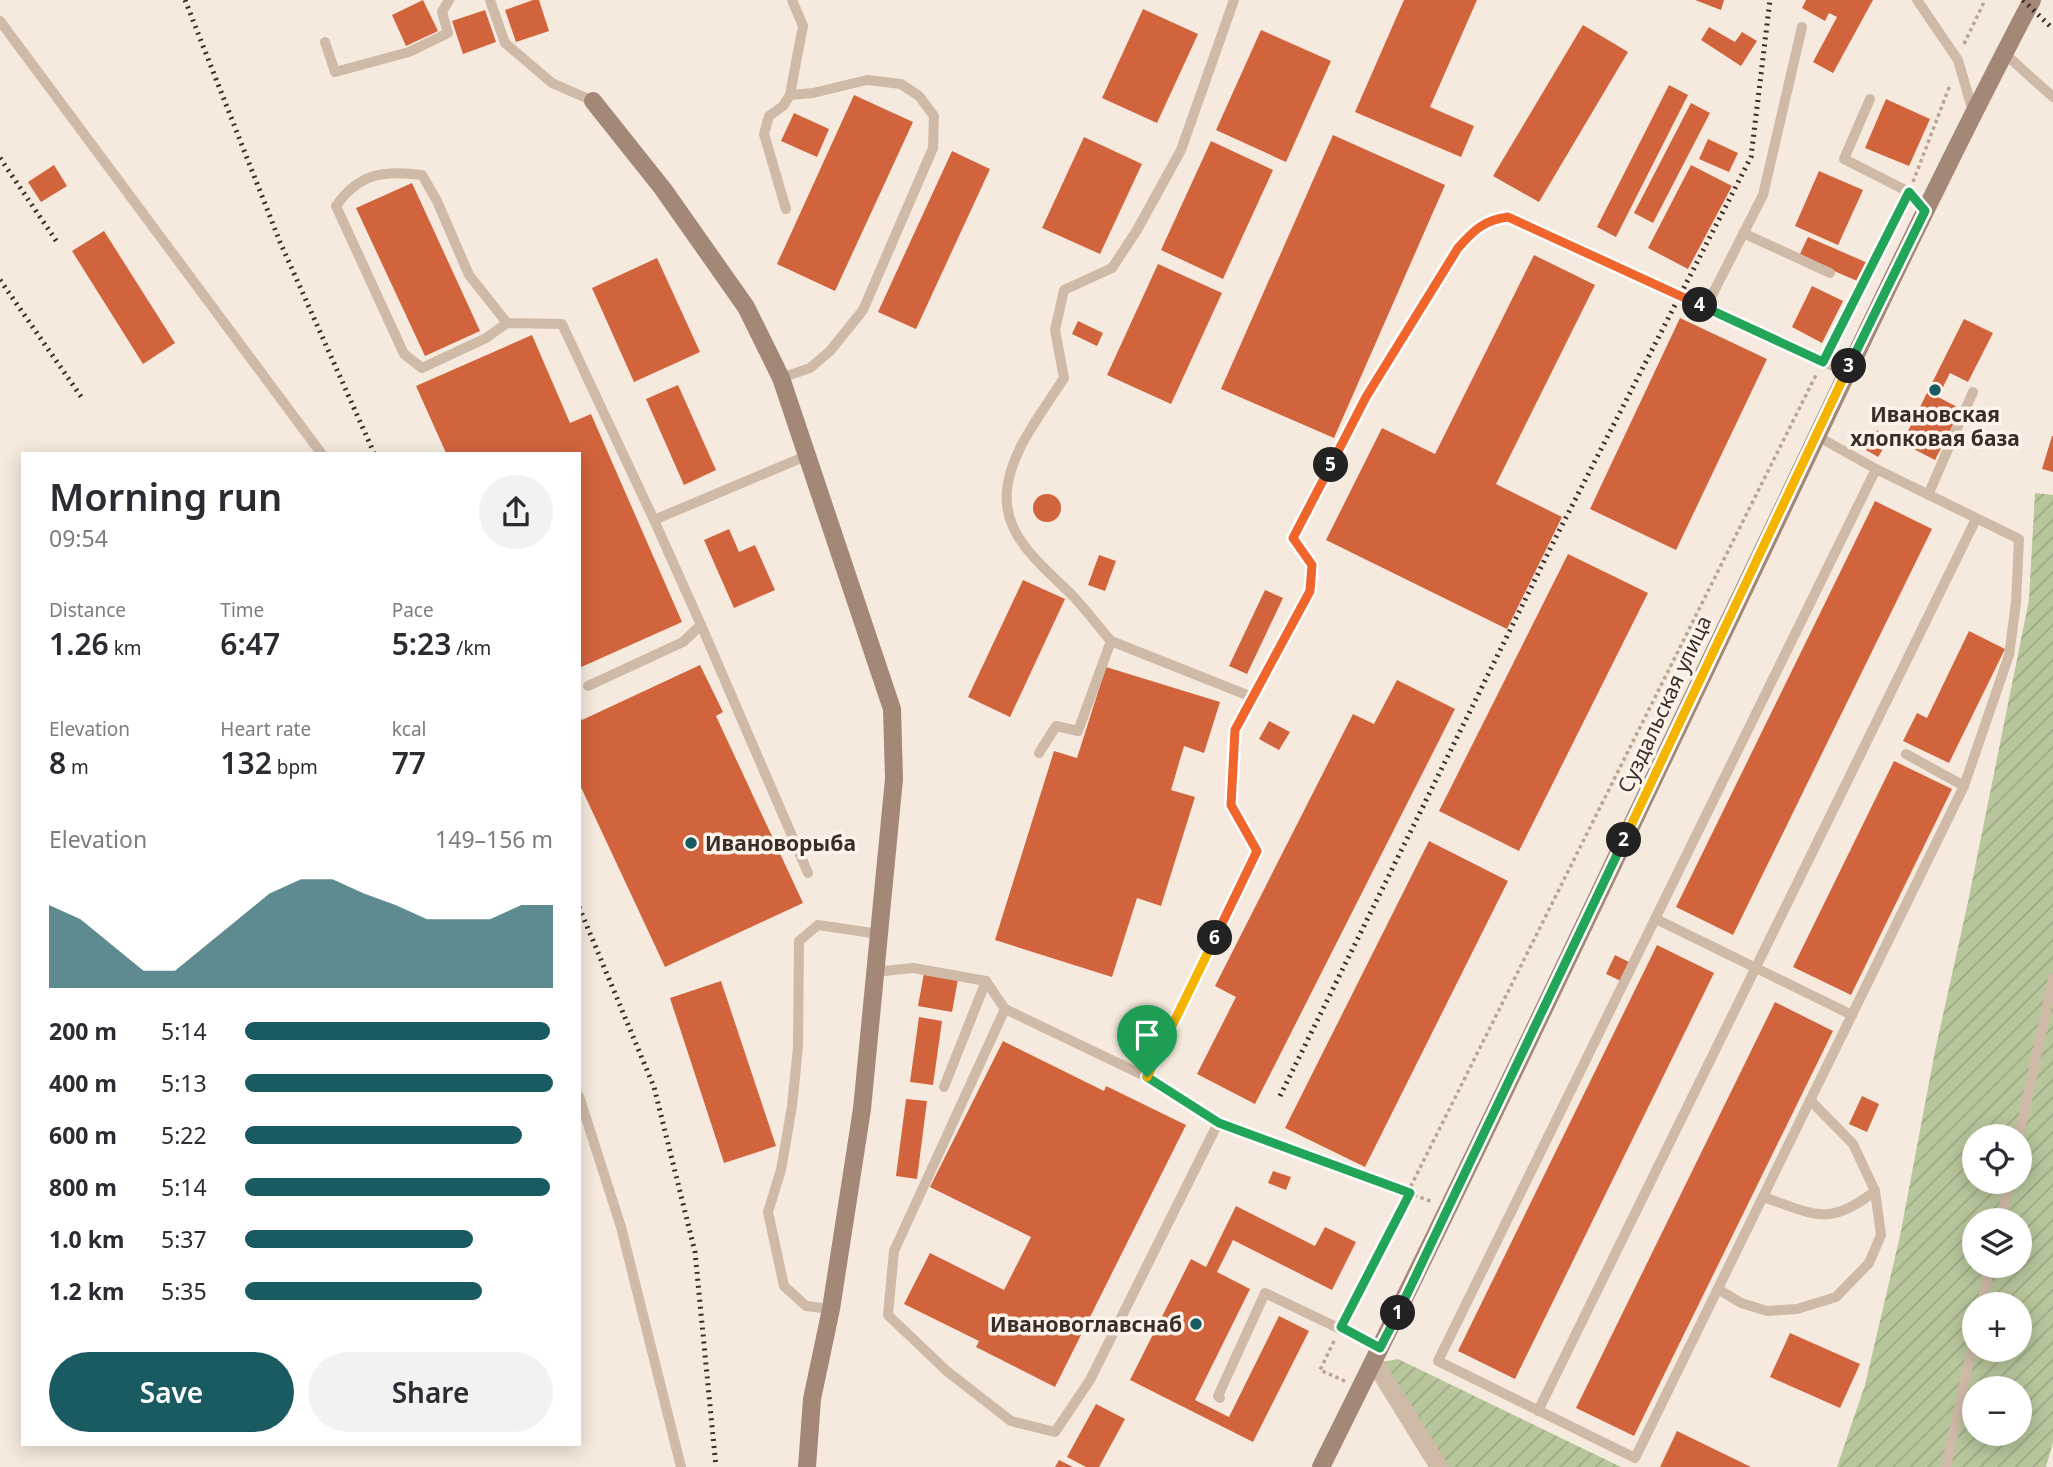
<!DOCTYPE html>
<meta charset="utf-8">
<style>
body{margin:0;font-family:"Noto Sans",sans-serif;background:#f2f2f3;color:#2b2b33;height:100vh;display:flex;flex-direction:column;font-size:26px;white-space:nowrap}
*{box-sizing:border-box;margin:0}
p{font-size:23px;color:#7c7c81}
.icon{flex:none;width:38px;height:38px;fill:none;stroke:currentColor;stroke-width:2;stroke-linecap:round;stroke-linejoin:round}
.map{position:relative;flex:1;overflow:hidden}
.panel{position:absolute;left:21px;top:452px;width:560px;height:994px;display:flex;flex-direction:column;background:#fff;border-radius:0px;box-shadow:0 4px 18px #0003}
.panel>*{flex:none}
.fabs{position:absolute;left:1962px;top:1124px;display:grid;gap:14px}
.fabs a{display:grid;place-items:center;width:70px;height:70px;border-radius:50%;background:#fff;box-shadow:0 4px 18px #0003;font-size:35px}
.pin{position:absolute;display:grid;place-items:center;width:60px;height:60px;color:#fff;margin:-72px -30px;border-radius:50% 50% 50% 0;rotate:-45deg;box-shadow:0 0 7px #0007}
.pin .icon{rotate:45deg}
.km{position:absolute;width:35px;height:35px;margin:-18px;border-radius:50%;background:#222;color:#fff;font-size:19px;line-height:35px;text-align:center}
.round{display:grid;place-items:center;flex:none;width:74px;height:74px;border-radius:37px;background:#f2f2f3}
.overview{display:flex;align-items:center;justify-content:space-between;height:119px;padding:0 28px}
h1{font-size:38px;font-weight:600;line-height:52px}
.stats{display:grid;grid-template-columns:repeat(3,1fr);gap:10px;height:119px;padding:7px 28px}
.stats div{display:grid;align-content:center}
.stats b{font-size:30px;font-weight:600}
.stats small{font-size:19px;font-weight:400}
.stats p{font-size:19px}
.chart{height:196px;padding:14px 28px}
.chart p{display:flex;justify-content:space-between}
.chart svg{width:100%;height:126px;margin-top:7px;fill:#195b61;opacity:.7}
.primary-button{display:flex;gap:14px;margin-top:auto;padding:14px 28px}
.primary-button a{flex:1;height:80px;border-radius:42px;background:#195b61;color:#fff;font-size:28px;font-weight:600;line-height:80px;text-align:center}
.primary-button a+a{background:#f2f2f3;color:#2b2b33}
ul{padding:0 28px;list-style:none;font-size:23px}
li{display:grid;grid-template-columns:112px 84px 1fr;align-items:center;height:52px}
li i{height:18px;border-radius:9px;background:#195b61}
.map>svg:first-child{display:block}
.garden{fill:url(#garden-furrows);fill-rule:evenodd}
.building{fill:#d2643d}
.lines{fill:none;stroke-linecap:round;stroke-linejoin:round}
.path{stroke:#bba491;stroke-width:3.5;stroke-dasharray:3.5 3.5;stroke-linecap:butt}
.lane{stroke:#cfbaa7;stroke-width:10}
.street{stroke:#cfbaa7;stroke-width:18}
.secondary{stroke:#a38878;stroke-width:18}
.rail{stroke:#3a2e28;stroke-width:5;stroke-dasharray:2 5;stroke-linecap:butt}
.split-1-casing{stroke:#fff;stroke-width:14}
.split-2-casing{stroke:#fff;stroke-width:14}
.split-3-casing{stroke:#fff;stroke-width:14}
.split-4-casing{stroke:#fff;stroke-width:14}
.split-5-casing{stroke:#fff;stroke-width:14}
.split-6-casing{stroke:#fff;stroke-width:14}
.split-7-casing{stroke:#fff;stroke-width:14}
.split-1{stroke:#22a559;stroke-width:9}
.split-2{stroke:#22a559;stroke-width:9}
.split-3{stroke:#f5b400;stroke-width:9}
.split-4{stroke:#22a559;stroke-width:9}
.split-5{stroke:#f0652b;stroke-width:9}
.split-6{stroke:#f0652b;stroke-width:9}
.split-7{stroke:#f5b400;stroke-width:9}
.poi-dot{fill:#195b61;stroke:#fcf4ea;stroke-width:2.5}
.labels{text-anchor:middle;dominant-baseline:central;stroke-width:7;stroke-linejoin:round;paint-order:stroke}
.poi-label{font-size:21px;font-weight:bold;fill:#3a2e28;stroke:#fcf4ea}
.street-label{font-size:21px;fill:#3a2e28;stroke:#fcf4ea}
</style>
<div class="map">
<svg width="2053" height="1467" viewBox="0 0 2053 1467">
<defs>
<pattern id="garden-furrows" width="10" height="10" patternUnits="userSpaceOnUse" patternTransform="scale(1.75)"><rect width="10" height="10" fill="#b7c69b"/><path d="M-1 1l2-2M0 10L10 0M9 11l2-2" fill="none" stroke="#9eaa86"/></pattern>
</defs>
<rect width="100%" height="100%" fill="#f5eadd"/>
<g class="garden">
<path d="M2035,493L2053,495V1442L2046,1467H1837L1865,1385L1900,1236L1935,1051L1968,902L2029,600ZM1974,1136H2020V1181H1974ZM1974,1220H2020V1265H1974ZM1974,1304H2020V1349H1974ZM1974,1388H2020V1433H1974Z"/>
<polygon points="1398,1359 1621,1467 1443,1467 1378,1363"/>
</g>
<g class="building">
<polygon points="423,0 438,31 406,46 392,15"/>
<polygon points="533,0 539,0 549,31 516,42 505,10"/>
<polygon points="1404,0 1477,0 1430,107 1474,126 1461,157 1355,112"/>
<polygon points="1695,0 1724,0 1721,10"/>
<polygon points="1806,0 1873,0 1833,73 1813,62 1837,17 1829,13 1825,21 1802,8"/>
<polygon points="1143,9 1198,34 1157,123 1102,98"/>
<polygon points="485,10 496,42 463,54 452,21"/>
<polygon points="1583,25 1628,52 1539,202 1493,176"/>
<polygon points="1709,27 1735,42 1742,32 1757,41 1741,66 1701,40"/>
<polygon points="1261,30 1331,61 1286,162 1216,130"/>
<polygon points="1669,85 1688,95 1616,237 1597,227"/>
<polygon points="854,95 913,122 835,291 777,264"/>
<polygon points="1886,99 1930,119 1909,166 1865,148"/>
<polygon points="1691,103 1710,113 1653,223 1634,213"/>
<polygon points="794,113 829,129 817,157 781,141"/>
<polygon points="1333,135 1445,185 1334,438 1221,389"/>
<polygon points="1084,137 1142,164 1100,254 1042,228"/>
<polygon points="1708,139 1738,153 1729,172 1699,159"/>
<polygon points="1211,141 1273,170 1223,279 1161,250"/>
<polygon points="952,151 990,169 916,329 878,312"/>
<polygon points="54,165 67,186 41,202 28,182"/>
<polygon points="1691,165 1732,186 1688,269 1648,248"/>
<polygon points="1819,171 1863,190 1838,245 1795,226"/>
<polygon points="412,183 480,331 425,356 356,208"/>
<polygon points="104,231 175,343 143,364 72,251"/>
<polygon points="1808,237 1870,264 1862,283 1799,256"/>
<polygon points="1534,255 1595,285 1496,484 1562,517 1507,629 1326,540 1382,428 1435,454"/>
<polygon points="657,258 700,352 634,382 592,288"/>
<polygon points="1158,264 1222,293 1171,404 1107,375"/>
<polygon points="1812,286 1843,301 1822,343 1792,327"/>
<polygon points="1680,318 1767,359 1676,550 1590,509"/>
<polygon points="1964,319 1993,333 1968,382 1950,373 1938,397 1961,409 1935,460 1902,443"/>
<polygon points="1078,321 1103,333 1097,346 1072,334"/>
<polygon points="532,335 570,423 591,414 682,622 579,668 579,453 446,453 416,386"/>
<polygon points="678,385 716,470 684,485 646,399"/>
<polygon points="1877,430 1890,438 1878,457 1866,450"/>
<polygon points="2052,436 2053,436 2053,472 2042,469"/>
<circle cx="1047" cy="508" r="14"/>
<polygon points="1875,501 1932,529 1733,935 1676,907"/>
<polygon points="729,529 739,552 755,545 775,590 734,608 704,540"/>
<polygon points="1568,554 1648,593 1519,851 1439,811"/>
<polygon points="1099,555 1116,561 1105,591 1088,585"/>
<polygon points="1023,580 1065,599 1010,717 968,697"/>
<polygon points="1265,590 1283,598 1247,674 1229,666"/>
<polygon points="1969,631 2005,649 1949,763 1903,741 1917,713 1927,718"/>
<polygon points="700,665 723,712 716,716 803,903 665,967 579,783 579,714 582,720"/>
<polygon points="1106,667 1220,702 1204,753 1184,746 1171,790 1195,797 1161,906 1137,898 1112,977 995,940 1054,751 1077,758"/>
<polygon points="1397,680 1455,709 1255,1104 1197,1074 1236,997 1215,986 1353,714 1374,724"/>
<polygon points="1269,721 1290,732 1279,750 1259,739"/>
<polygon points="1894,761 1952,789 1851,995 1793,967"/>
<polygon points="1429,841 1508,881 1365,1167 1285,1128"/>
<polygon points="1657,945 1714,973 1515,1379 1458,1351"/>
<polygon points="1615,955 1629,962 1621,981 1606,974"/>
<polygon points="924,973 958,979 952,1012 918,1006"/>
<polygon points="721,981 776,1146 724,1163 670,998"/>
<polygon points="1775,1002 1833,1031 1634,1436 1576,1408"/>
<polygon points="919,1017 942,1021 933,1085 910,1082"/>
<polygon points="1003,1041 1104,1091 1106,1086 1186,1125 1055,1387 976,1347 979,1341 904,1304 930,1253 1004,1290 1031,1237 930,1187"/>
<polygon points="1862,1096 1879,1104 1867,1132 1849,1124"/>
<polygon points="906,1099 927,1101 917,1179 896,1176"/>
<polygon points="1273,1171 1291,1177 1286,1190 1268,1183"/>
<polygon points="1236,1206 1315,1246 1325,1227 1356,1242 1332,1290 1233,1240 1217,1272 1250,1289 1195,1400 1229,1417 1279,1316 1309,1331 1253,1442 1130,1380 1191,1259 1206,1267"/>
<polygon points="1790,1333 1860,1364 1840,1408 1770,1377"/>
<polygon points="1096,1404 1125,1419 1099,1467 1086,1467 1067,1457"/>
<polygon points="1677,1431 1751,1467 1660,1467"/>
<polygon points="1059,1460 1073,1467 1055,1467"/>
</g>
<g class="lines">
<g class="path">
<polyline points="1964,44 1985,0"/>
<polyline points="1913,182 1950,85"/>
<polyline points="1828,351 1903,205"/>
<polyline points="1230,1127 1433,1202"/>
<polyline points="1345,1318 1817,373"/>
<polyline points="1334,1341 1320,1370 1347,1382"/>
</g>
<g class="lane">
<polyline points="490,0 505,43 552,83 593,101"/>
<polyline points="1917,0 1958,60 1973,112"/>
<polyline points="0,21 321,453"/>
<polyline points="325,42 335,72 409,52 448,33 442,12 449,0"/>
<polyline points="2005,54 2053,97"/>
<polyline points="1870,99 1844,159 1909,192 1925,211"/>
<polyline points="786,209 764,134 769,116 783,106 790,95 797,57 803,26 792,0"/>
<polyline points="1743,233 1830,273"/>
<polyline points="1706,307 1763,195 1802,27"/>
<path d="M507,323L469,275L437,201L422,175C384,170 359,173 336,206L404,354L422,368L486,338L507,323L562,324L654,520L806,456"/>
<polyline points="781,378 810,368 830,351 863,310 933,148 934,116 919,96 901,84 867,80 813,93 790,95"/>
<polyline points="1817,436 1876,469 2019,539 2016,603 2009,655 1964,786 1906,754"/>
<polyline points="1876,469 1438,1361 1635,1458 1964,786"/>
<polyline points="1928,495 1973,392"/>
<polyline points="701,625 808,873"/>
<path d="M1111,641C1097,625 1084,607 1069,592C1020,546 986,516 1021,446C1033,423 1050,400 1064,378L1055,330L1064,290L1112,268L1137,230L1181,150L1234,0"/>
<polyline points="588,686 683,642 701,625 654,520"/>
<polyline points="1039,753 1056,726 1078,731 1111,641 1252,697"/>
<polyline points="1656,919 1852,1015"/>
<polyline points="874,972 913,968 986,981 1005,1009 1147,1077"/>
<path d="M1005,1009L894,1251L888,1315L948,1372L1011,1421L1055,1432L1090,1380L1218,1123L1147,1077L1257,851L1231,805L1235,730L1310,591L1312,565L1293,538L1366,397L1458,248C1474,230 1484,220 1508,217L1846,372"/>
<polyline points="944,1087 986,981"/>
<polyline points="579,1096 621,1227 681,1467"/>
<polyline points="2019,1136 2053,979"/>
<path d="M1763,1197C1814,1214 1828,1228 1875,1191"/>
<polyline points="2001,1220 2009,1181"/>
<polyline points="1718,1289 1741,1303 1767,1311 1797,1309 1836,1297 1869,1263 1881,1235 1875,1191 1853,1144 1810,1100"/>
<polyline points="1982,1304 1990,1265"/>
<polyline points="831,1309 806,1306 784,1286 768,1212 781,1170 792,1106 798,1047 799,941 818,925 879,934"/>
<polyline points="1220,1398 1218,1396 1265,1293 1380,1348"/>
<polyline points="1538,1411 1976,519"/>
<polyline points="1946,1467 1974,1339"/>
</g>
<polyline class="street" points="1374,1362 1439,1467"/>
<g class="secondary">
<polyline points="593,101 663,189 746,307 781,378 892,709 894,779 862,1109 831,1309 812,1399 807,1467"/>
<path d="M1321,1467C1472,1164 1616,857 1762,552C1850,367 1937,181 2032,0"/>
</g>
<g class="rail">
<polyline points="185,0 280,242 374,453"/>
<polyline points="2023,0 2053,29"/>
<polyline points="0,158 57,242"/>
<polyline points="0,280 82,398"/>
<polyline points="579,907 654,1087 695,1252 716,1467"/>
<polyline points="1280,1096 1556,537 1751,157 1770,0"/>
</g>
</g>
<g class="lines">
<g class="split-1-casing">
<polyline id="split-1" points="1147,1077 1219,1123 1410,1193 1341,1327 1380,1348 1398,1313"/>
</g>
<g class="split-2-casing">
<polyline id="split-2" points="1398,1313 1624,840"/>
</g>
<g class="split-3-casing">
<polyline id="split-3" points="1624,840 1849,366"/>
</g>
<g class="split-4-casing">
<polyline id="split-4" points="1700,305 1823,362 1909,192 1925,211 1849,366"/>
</g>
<g class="split-5-casing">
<path id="split-5" d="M1331,465L1366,397L1458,248C1474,230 1484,220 1508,217L1700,305"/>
</g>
<g class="split-6-casing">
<polyline id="split-6" points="1215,938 1257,851 1231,805 1235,730 1310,591 1312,565 1293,538 1331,465"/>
</g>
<g class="split-7-casing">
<polyline id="split-7" points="1147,1077 1215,938"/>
</g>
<use href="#split-1" class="split-1"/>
<use href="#split-2" class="split-2"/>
<use href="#split-3" class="split-3"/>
<use href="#split-4" class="split-4"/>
<use href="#split-5" class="split-5"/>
<use href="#split-6" class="split-6"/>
<use href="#split-7" class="split-7"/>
</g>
<g class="poi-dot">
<circle cx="1935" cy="390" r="7"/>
<circle cx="691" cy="843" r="7"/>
<circle cx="1196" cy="1324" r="7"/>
</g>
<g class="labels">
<g class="poi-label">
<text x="1935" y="414">Ивановская<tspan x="1935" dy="24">хлопковая база</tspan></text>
<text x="705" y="843" text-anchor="start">Ивановорыба</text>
<text x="1182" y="1324" text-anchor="end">Ивановоглавснаб</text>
</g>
<g class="street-label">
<text transform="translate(1664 704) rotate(-65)">Суздальская улица</text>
</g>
</g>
</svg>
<div class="fabs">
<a><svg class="icon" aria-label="locate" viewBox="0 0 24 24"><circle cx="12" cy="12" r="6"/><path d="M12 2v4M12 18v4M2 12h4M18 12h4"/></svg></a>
<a><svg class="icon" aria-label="layers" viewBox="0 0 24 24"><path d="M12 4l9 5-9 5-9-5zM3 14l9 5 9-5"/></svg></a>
<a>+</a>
<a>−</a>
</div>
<div class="pin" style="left:1147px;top:1077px;background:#1e9e55"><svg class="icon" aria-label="arrive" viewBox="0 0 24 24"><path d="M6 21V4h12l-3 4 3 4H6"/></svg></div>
<b class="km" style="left:1398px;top:1313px">1</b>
<b class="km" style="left:1624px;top:840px">2</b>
<b class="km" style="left:1849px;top:366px">3</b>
<b class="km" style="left:1700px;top:305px">4</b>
<b class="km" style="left:1331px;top:465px">5</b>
<b class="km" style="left:1215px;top:938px">6</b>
<section class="panel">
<div class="overview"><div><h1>Morning run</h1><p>09:54</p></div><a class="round"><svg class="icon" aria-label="share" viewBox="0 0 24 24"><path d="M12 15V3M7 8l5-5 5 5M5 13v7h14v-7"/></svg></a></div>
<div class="stats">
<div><p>Distance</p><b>1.26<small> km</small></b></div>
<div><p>Time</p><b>6:47</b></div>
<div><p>Pace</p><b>5:23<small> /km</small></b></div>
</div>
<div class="stats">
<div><p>Elevation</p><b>8<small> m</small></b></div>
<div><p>Heart rate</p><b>132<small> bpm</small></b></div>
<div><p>kcal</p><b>77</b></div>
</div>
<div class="chart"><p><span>Elevation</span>149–156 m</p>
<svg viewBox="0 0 160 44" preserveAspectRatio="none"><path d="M0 44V15L10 20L20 29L30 38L40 38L50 29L60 20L70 11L80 6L90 6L100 11L110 15L120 20L130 20L140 20L150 15L160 15V44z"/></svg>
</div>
<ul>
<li><b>200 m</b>5:14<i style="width:99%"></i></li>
<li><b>400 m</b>5:13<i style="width:100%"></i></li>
<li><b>600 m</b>5:22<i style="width:90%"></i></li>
<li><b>800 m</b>5:14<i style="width:99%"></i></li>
<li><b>1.0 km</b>5:37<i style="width:74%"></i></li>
<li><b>1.2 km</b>5:35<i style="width:77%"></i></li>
</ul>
<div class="primary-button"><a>Save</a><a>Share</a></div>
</section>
</div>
